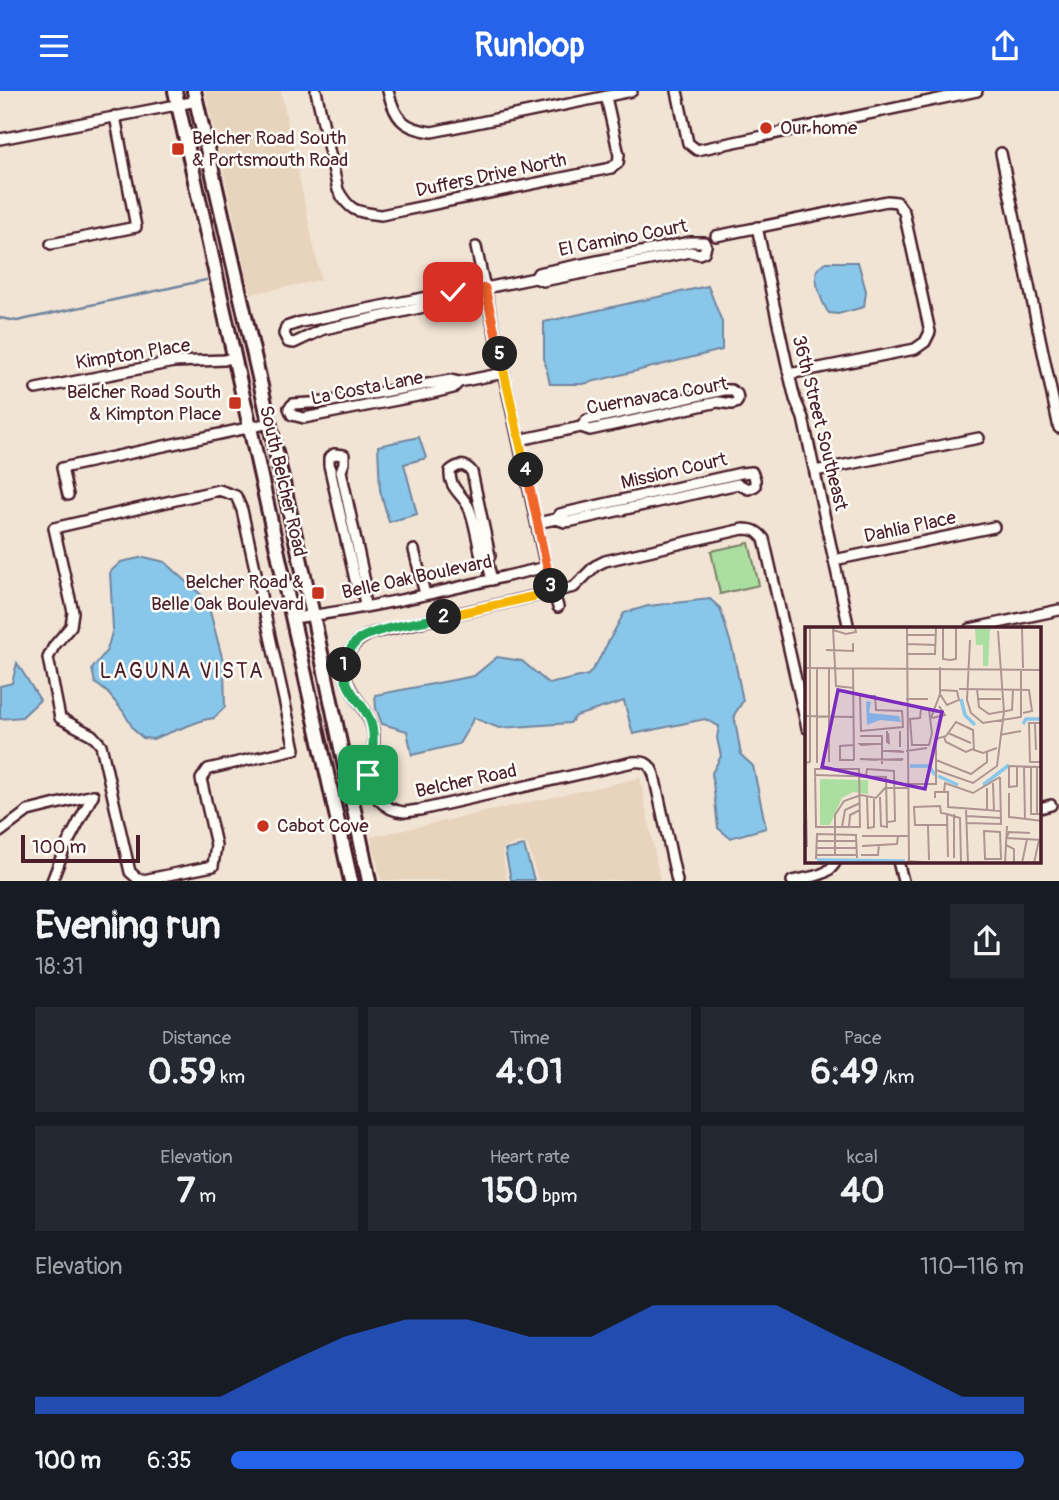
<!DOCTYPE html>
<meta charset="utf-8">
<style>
body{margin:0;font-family:Pangolin,sans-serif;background:#242831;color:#f1f3f6;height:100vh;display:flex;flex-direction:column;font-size:26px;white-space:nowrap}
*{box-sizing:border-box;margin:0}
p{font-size:23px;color:#9ea1a6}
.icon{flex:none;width:38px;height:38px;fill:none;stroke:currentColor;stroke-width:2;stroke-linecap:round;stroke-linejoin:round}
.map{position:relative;height:790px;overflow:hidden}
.panel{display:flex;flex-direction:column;background:#171b24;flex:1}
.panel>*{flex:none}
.scale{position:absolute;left:21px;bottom:18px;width:119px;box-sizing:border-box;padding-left:7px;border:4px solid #4a1f2b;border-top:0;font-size:19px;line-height:24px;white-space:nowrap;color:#4a1f2b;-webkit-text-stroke:5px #fdfcf7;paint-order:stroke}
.pin{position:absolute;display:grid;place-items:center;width:60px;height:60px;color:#fff;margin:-30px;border-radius:14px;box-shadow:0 4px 10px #0006}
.km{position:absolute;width:35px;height:35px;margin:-18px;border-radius:50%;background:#222;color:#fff;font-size:19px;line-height:35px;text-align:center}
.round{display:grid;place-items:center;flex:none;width:74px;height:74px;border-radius:0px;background:#242831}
.overview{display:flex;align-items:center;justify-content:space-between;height:119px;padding:0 35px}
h1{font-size:38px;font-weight:700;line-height:52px}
.stats{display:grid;grid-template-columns:repeat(3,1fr);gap:10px;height:119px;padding:7px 35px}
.stats div{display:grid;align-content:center;border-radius:0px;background:#242831;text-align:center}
.stats b{font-size:35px;font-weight:700}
.stats small{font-size:19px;font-weight:400}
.stats p{font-size:19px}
.chart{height:196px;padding:14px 35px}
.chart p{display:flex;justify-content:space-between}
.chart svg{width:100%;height:126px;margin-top:7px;fill:#2563eb;opacity:.7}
ul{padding:0 35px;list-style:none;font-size:23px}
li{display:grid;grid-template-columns:112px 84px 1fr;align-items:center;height:52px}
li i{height:18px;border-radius:9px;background:#2563eb}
header{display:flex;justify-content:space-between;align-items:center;height:91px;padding:0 35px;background:#2563eb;color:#fff;font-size:32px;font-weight:700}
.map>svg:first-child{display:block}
.built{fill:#e8d3bd}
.green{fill:#abdfa1;stroke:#7a7f66;stroke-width:2}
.water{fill:#89c7ea;stroke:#70849e;stroke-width:2}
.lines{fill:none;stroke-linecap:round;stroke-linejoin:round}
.stream{stroke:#70849e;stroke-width:2.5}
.street-casing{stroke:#4a1f2b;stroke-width:14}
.secondary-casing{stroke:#4a1f2b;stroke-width:18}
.street{stroke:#fdfcf7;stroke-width:9}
.secondary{stroke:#fdfcf7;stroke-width:12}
.split-1-casing{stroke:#fff;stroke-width:14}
.split-2-casing{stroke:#fff;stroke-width:14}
.split-3-casing{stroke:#fff;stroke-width:14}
.split-4-casing{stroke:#fff;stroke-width:14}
.split-5-casing{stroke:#fff;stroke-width:14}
.split-6-casing{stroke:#fff;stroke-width:14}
.split-1{stroke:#22a559;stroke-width:9}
.split-2{stroke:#22a559;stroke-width:9}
.split-3{stroke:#f5b400;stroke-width:9}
.split-4{stroke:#f0652b;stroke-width:9}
.split-5{stroke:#f5b400;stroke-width:9}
.split-6{stroke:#f0652b;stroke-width:9}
.poi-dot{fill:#c8321e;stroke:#fdfcf7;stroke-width:2.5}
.labels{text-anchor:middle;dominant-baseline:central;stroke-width:5;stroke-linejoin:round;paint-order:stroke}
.poi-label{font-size:19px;fill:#4a1f2b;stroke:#fdfcf7;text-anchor:start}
.street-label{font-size:19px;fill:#4a1f2b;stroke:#fdfcf7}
.neighbourhood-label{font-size:21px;letter-spacing:2px;fill:#4a1f2b;stroke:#fdfcf7}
.inset-river{fill:none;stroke:#89c7ea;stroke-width:3.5}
.inset-road{fill:none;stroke:#ae9591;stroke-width:2}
.view{fill:#7b2cbf;fill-opacity:0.15;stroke:#7b2cbf;stroke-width:3.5}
.inset-edge{fill:none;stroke:#4a1f2b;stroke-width:3.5}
</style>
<header><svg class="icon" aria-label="menu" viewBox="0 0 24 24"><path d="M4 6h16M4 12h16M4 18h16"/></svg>Runloop<svg class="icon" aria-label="share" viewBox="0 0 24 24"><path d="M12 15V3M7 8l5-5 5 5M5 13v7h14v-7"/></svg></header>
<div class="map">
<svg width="1059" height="790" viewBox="0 0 1059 790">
<rect width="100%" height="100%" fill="#f1e4d5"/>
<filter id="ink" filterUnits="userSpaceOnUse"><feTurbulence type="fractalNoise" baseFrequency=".0143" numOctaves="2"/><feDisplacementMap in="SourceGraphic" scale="14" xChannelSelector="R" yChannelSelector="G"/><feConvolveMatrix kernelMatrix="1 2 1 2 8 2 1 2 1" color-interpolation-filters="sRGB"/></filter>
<g filter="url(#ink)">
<g class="built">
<polygon points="205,0 281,0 321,189 251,203"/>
<polygon points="640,687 660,789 538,789 528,754 523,751 505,756 502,760 507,789 381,789 371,746"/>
</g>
<polygon class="green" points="749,452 759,494 720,503 711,460"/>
<g class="water">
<path d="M826,171H858L866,200L864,216L838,223L829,222C823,215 813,188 817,179C819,176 822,174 826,171Z"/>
<polygon points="708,195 722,231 722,259 583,293 550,293 544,267 544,231"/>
<polygon points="419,346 426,367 404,373 417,423 389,431 380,399 378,355"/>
<polygon points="144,466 165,471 207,509 224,574 225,616 214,627 203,629 153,648 143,647 134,639 123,620 107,601 95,592 92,578 107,559 113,538 110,481 121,471"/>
<polygon points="710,508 720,517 733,560 743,610 734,624 741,664 753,675 766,737 730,747 718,737 712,682 721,665 717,647 719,635 705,628 633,643 624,610 576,625 570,632 499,637 474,627 459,653 412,664 407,640 382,633 376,617 375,604 474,585 497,566 522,570 549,593 588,584 597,572 624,522 648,515"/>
<polygon points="17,572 40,609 22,626 0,628 0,595 12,592"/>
<polygon points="524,755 534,789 511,789 505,759"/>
</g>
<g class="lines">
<polyline class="stream" points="0,227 17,230 206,189"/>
<g class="street-casing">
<g id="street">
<path d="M316,0L338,99C350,121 357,121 381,124L611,77L618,72L619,64L606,6"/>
<path d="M388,0C395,28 403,37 432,41L632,0"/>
<polyline points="677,0 688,52 697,59 977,0"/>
<polyline points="0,48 197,10"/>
<polyline points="1001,62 1059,337"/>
<polyline points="757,136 789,283 795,308 803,327 849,538"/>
<polyline points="716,145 887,110 897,111 904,121 930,241 925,251 915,258 789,283"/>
<polyline points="51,153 136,136 115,25"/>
<polyline points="476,156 546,476 558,516"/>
<polyline points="461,202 456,209 324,238 294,252 288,251 284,243 286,236 301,231 453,201 461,202 535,187 543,190 690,161 699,163 704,161 706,155 704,151 690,151 538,182 535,187"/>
<polyline points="459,291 453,297 428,303 304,327 292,324 289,317 293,313 326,311 451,289 459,291 504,282"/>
<polyline points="36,298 174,271 224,269 235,266"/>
<polyline points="519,349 581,336 590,339 718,311 732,313 736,312 738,309 737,303 731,299 724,299 587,329 581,336"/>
<polyline points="815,380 979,347"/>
<polygon points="219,399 236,405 242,419 295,658 208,678 201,688 216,754 213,775 143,789 138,788 130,781 101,654 92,644 60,627 48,567 54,555 71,535 73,521 54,437"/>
<polyline points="68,404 62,377 270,332"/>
<polyline points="537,432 556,428 560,423 741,382 752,381 755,388 755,395 748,398 738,393 572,430 565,431 556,428"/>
<polyline points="414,459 425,503"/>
<path d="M487,469L481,466C478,452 474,426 468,415C461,402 449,397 450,380C458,373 465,372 472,381L490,465L487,469L492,489"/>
<polyline points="834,469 994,436"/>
<polyline points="363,502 356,493 329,374 329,367 334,363 344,364 344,372 341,380 365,491 363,502 365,515"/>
<path d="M293,527C378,517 463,495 546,476"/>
<polyline points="970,538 1059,519"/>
<polyline points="1040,717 1051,714"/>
<polyline points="0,741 28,720 93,704"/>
<polyline points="898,770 903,790"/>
<polyline points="52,790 64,759 93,704"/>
<path d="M677,790L654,684C650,672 645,670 633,671L420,719C415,719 409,721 404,721C385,720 366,701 368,681C370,667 376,654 373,639C368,612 336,596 347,566C352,553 360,547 373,542L574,496L595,475L605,470L743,438C753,438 758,440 764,448L807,637"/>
<path d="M792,790C808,786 829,786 836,770"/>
</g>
</g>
<g class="secondary-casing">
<g id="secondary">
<polyline points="175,0 351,790"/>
<polyline points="194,0 313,524 369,790"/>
</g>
</g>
<use href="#street" class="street"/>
<use href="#secondary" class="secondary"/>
</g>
</g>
<g class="lines" filter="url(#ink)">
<g class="split-1-casing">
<path id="split-1" d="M344,574C344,602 361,607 370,629C377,647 371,666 368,684"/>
</g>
<g class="split-2-casing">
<path id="split-2" d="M344,574C347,565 350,556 357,550C370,538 425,530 444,526"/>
</g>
<g class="split-3-casing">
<polyline id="split-3" points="444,526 553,501 551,495"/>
</g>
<g class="split-4-casing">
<polyline id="split-4" points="526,379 551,495"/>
</g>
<g class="split-5-casing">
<polyline id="split-5" points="500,263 526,379"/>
</g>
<g class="split-6-casing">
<polyline id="split-6" points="453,201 461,202 485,197 500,263"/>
</g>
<use href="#split-1" class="split-1"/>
<use href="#split-2" class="split-2"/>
<use href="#split-3" class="split-3"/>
<use href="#split-4" class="split-4"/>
<use href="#split-5" class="split-5"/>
<use href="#split-6" class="split-6"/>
</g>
<g class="poi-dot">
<circle cx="766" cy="37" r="7"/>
<rect x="171" y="51" width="14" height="14" rx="3.5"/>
<rect x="228" y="305" width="14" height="14" rx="3.5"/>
<rect x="311" y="495" width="14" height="14" rx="3.5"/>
<circle cx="263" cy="735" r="7"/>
</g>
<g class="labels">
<g class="poi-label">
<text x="780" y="37">Our home</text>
<text x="192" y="47">Belcher Road South<tspan x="192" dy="22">&amp; Portsmouth Road</tspan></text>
<text x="221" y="301" text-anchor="end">Belcher Road South<tspan x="221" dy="22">&amp; Kimpton Place</tspan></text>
<text x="304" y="491" text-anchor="end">Belcher Road &amp;<tspan x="304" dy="22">Belle Oak Boulevard</tspan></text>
<text x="277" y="735">Cabot Cove</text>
</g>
<g class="street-label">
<text transform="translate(491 84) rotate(-12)">Duffers Drive North</text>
<text transform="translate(623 147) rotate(-11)">El Camino Court</text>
<text transform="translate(133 263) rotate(-9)">Kimpton Place</text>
<text transform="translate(367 297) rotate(-11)">La Costa Lane</text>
<text transform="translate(657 305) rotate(-10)">Cuernavaca Court</text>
<text transform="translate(820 332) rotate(76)">36th Street Southeast</text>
<text transform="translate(674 380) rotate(-13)">Mission Court</text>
<text transform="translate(283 390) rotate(77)">South Belcher Road</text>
<text transform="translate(910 436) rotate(-12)">Dahlia Place</text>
<text transform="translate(417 486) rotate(-12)">Belle Oak Boulevard</text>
<text transform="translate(466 690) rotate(-12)">Belcher Road</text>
</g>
<g class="neighbourhood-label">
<text x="182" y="580">LAGUNA VISTA</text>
</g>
</g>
<g transform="translate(805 536)">
<rect width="236" height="236" fill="#f1e4d5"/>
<path d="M170,1H185L183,39H178V18H171ZM15,152L63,153V167L48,165L37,171L25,198H15Z" fill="#abdfa1"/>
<path d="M61,74L66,75L64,86L94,89L96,95L75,93L62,98Z" fill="#89c7ea"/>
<path class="inset-river" d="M156,72L160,88L170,98M218,97L221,92H237M105,139H124L130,148M133,149L153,158M178,158L204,138M12,233L100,234"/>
<path class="inset-road" d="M28,1L31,59L49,61M102,1L104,236M138,1V32L145,33L151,32V1M217,1L218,41M28,3L41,7L51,5L50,1M103,8H131M165,13L162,73L166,86L178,96L216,90V43M102,17L131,18M21,23L48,24V16M103,27H130L131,1M0,41L237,43M48,41L49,133M12,42V136M24,42V135M154,62L224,63L227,84L218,86M172,62L174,80L184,87L207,83L208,63M135,63L152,64L154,73L142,78L135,67V40M55,69H70L71,83L97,84L98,100L56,104ZM101,72H123M172,72H196M116,82L124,83L127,106L124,118H107L105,92L115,91ZM0,89L49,90M126,91L135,67M127,91L140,88L134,79M230,96L231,123M237,96H224L225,135H237M82,104V115L84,116L83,106M95,106V120V104M143,106L166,116M77,108V137M195,108L216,104M75,109H55H77M139,110L141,115L161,125L168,122M71,117L56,118L55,117H77M77,124H94L99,125L82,124M101,124L122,121M49,133H35V119L49,118M72,133L55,132L96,133L98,132L80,133M131,133L166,147L182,135V125M0,136L5,135V1M212,139V159L204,160V140L205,139L237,140M219,140L220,192M226,140V187H237M232,140V187M10,142H54L55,200H11ZM0,143L2,220M131,143L168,156L192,139L199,85L193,4M9,148L81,150L82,200L76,199L75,170M61,149L62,142L89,144L90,194L83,195M188,156L189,184M102,157H131V112L141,109L151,95L168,103L169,123L178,126L192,121M182,161V183M139,165L140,156L168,166L195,150M204,166V190L237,194M62,169L63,201L69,200V172M130,171V165H143V180L196,184M161,183L163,236M142,187L136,186L135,179L109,180L110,198H142M142,187L155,191L156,236M142,187L143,230M149,187V231M162,189L196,191M162,196L196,197L195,150M123,199L124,233M37,200L40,183L55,176M44,200L45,188L55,183M179,204L195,205L196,232H180ZM57,209H104M202,210L204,205L225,206M202,211L237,213M11,214H52M201,218L209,222V235M57,219L92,217L93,209M11,221H52M11,228H52M30,228V188L39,174L56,168L71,171L80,161H103M56,228H73L74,218M11,232L12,207L51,208L52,231M102,234L132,236M200,236L202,199M217,236L222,212M229,236L234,213"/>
<path class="view" d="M33,63L137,85L120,162L17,140Z"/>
<rect width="236" height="236" class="inset-edge"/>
</g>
</svg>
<div class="scale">100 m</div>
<div class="pin" style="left:368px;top:684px;background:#1e9e55"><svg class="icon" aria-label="arrive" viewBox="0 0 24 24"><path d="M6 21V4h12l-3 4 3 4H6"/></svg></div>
<div class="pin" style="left:453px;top:201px;background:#d93025"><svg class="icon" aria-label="check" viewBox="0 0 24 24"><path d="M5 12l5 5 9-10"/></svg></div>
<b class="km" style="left:344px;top:574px">1</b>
<b class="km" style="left:444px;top:526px">2</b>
<b class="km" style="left:551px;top:495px">3</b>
<b class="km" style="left:526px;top:379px">4</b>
<b class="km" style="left:500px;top:263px">5</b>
</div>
<section class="panel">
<div class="overview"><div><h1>Evening run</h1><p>18:31</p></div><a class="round"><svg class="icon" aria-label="share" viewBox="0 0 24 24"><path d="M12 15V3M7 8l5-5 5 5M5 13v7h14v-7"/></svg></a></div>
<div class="stats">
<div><p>Distance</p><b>0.59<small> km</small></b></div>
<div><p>Time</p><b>4:01</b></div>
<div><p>Pace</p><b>6:49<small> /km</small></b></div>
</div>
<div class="stats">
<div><p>Elevation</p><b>7<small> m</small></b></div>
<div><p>Heart rate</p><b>150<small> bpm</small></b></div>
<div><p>kcal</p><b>40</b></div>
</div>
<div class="chart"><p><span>Elevation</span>110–116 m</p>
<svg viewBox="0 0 160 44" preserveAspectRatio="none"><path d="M0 44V38L10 38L20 38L30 38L40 27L50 17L60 11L70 11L80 17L90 17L100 6L110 6L120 6L130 17L140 27L150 38L160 38V44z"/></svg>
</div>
<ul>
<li><b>100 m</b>6:35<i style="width:100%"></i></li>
</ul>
</section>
